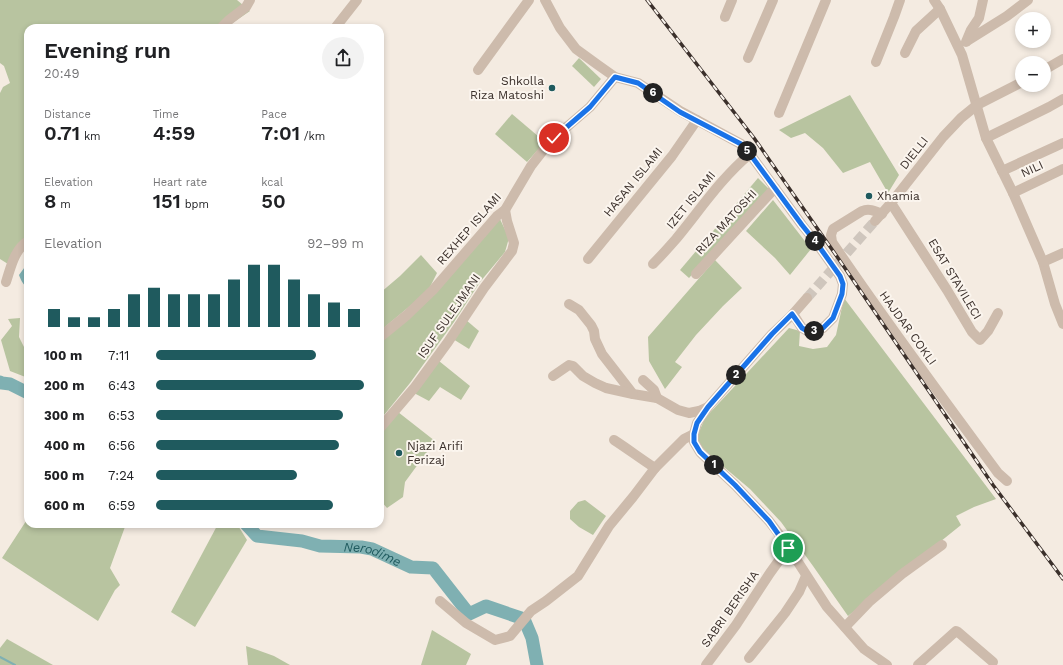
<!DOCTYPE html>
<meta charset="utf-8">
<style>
body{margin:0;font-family:"Work Sans",sans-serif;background:#f2f2f2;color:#202124;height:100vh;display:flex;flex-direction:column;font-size:15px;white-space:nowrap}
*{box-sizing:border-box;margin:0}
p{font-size:13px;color:#757577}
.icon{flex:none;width:22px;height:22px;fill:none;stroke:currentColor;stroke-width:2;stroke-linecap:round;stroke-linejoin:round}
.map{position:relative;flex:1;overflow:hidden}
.sheet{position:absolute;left:24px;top:24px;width:360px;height:504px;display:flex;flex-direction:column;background:#fff;border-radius:12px;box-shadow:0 2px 6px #0003}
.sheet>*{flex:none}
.controls{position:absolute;left:1015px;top:12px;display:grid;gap:8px}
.controls a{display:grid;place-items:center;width:36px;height:36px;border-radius:50%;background:#fff;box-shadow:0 2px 6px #0003;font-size:20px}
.pin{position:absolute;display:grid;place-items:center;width:34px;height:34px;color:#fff;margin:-17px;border:2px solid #fff;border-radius:50%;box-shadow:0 1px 4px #0007}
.km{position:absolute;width:20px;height:20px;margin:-10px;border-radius:50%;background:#222;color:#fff;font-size:11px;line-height:20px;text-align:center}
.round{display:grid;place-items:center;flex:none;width:42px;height:42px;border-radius:21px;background:#f2f2f2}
.headline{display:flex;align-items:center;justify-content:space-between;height:68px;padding:0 20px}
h1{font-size:22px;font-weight:600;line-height:30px}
.stats{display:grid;grid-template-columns:repeat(3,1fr);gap:6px;height:68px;padding:4px 20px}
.stats div{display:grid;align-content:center}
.stats b{font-size:20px;font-weight:600}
.stats small{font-size:11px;font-weight:400}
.stats p{font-size:11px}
.chart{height:112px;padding:8px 20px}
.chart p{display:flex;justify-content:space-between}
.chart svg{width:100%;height:72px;margin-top:4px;stroke:#1f5a5e;stroke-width:6}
ul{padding:0 20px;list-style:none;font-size:13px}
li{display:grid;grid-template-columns:64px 48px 1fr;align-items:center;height:30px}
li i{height:10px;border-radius:5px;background:#1f5a5e}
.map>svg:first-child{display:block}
.green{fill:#b8c4a0}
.water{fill:#7fb0b2}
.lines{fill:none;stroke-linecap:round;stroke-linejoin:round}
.stream{stroke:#7fb0b2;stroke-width:2}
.river{stroke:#7fb0b2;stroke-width:13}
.minor-tunnel{stroke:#cfc6bd;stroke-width:10;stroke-dasharray:10 5;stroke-linecap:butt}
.minor{stroke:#cdbbac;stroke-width:10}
.rail-casing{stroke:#3b302b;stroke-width:3.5}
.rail{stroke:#fbf5ee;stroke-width:2;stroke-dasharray:6;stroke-linecap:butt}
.route-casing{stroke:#fff;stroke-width:8}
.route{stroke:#1a73e8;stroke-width:5}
.poi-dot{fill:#1f5a5e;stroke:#fbf5ee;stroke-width:1.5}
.labels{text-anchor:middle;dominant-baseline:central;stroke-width:4;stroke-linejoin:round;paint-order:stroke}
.poi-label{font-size:12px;fill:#3b302b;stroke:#fbf5ee;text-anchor:start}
.street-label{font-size:12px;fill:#3b302b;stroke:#fbf5ee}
.water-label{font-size:13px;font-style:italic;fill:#1f5a5e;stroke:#fbf5ee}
</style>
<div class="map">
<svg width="1063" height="665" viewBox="0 0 1063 665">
<rect width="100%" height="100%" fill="#f4ebe1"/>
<g class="green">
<polygon points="0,0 237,0 250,11 231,24 228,28 28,28 28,237 8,264 0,259 0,93 3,87 10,83 4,66 0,63"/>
<polygon points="579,58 601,79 594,87 572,66"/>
<polygon points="850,95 899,175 888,193 870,162 843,173 823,148 805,133 791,138 779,130"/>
<polygon points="512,114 545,142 527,162 495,134"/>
<polygon points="758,178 770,190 689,278 680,270"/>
<polygon points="773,200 811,249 790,275 775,258 746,231"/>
<polygon points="499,217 509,238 505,252 480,282 454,322 410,383 380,420 380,341"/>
<polygon points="421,255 437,273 428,291 380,331 380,293 400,276"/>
<polygon points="715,260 742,288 723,306 696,335 675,362 682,367 665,389 649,361 648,337"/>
<polygon points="844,298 996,499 974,507 956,516 961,525 848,616 813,566 781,522 750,489 706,452 696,439 705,418 789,328 800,331 799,346 813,349 827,347 836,335"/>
<polygon points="20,318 19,337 28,355 28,378 10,371 1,340 12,326 8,319"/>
<polygon points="466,320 479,331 469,349 453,339"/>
<polygon points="439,361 470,386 461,400 440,387 429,401 414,393"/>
<polygon points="398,412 435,441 405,482 403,497 387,508 381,501 380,498 380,432"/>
<polygon points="585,500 606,516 593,535 579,527 570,519 570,511 578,502"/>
<polygon points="28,518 28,524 126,524 110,568 120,585 115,590 98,621 2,558"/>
<polygon points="218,524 237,524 247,540 195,627 171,612"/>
<polygon points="432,630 471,654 466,665 421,665"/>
<polygon points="7,639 53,665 0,665 0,648"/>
<polygon points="246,646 274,656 290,665 248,665"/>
</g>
<path class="water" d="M28,249V286H26C23,285 20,278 19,275L27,264C26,258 21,253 28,249Z"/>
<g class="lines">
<polyline class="stream" points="0,657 15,665"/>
<g class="river">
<polyline points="0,382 2,383 10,384 28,393"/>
<path id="s1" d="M246,524L257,536L302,541L320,546L361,547L372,549L411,567L433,568L469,614L486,606L524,619L532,638L537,665"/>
</g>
<polyline class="minor-tunnel" points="807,298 875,221"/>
<g class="minor">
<polyline points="545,0 560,28 576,49 598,65 615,77 638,83 680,111 741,144 750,154 802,225 818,245 840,276 843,284 842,294 833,318 823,328 815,331 809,332 802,328 793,314"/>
<polyline points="934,0 940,9 962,55 986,138 1013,193 1043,262 1055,304 1063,324"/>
<polyline points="725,17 732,0"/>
<polyline points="221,28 229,20 246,7 250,0"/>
<polyline points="335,28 357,0"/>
<polyline points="967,41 1007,16 1028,0"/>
<polyline points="966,42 971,30 979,18 983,0"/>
<polyline points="905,53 916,31 940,9"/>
<polyline points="748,58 773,0"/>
<polyline points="876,62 894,17 900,0"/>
<polyline points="478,70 529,0"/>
<polyline points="1044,70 1063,59"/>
<polyline points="779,113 826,0"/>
<polyline points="986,138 1049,107 1063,99"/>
<polyline points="1002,171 1063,143"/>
<polyline points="1013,193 1063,169"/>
<polyline points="891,203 947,290 972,332 980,340 988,331 998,313"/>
<path d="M882,214C875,211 869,208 862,211L833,229L831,235L832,242C885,321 942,397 998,473L1007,481"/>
<polyline points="875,221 891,203 943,137 961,118 977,105 1022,82"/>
<polyline points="588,259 672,156 697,120"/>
<polyline points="1043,262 1063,253"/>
<path d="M653,264C661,256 669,247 676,239C700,210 721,178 750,154"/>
<polyline points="696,274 775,188"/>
<path d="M6,282C11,267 14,250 28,241"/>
<polyline points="807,298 793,314 772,334 708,407 697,423 694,434 694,442 700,452 735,485 769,521 785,542 827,607 864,649 887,665"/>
<polyline points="569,304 579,310 591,325 594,331 595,339 602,354 633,394 657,398 678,410 689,413 699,411 708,407"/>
<polyline points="380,337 407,315 433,290 497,216 505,210 531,166 545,148 554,138 590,107 615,77"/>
<polyline points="553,376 569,365 573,366 583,376 595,383 606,388 633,394"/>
<polyline points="643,380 654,390 657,398"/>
<polyline points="380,428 415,387 448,342 484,288 512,251 514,243 507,221 505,210"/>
<path d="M614,440C628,449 641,459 655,468"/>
<polyline points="440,601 466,623 495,640 510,636 531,611 546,601 578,576 609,526 633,497 655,468 684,439 694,434"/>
<polyline points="845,627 869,602 902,574 942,545"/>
<polyline points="749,658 785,613 799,592 806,576"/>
<polyline points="706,665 736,625 770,573 788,548"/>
<polyline points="918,665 956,631 958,632 993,662"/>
</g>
<g class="rail-casing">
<polyline id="rail" points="647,0 754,138 838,258 993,485 1063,579"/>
</g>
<use href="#rail" class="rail"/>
</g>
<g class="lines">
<g class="route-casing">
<polyline id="route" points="554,138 590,107 615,77 638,83 680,112 741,144 750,154 802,225 818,245 840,276 843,284 842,294 833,318 823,328 815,331 809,332 802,328 792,314 772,334 708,407 697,423 694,434 694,442 700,452 735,485 769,521 788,548"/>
</g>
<use href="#route" class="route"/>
</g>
<g class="poi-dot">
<circle cx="552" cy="88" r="4"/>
<circle cx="869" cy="196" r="4"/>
<circle cx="399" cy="453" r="4"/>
</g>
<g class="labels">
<g class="poi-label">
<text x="544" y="81" text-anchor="end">Shkolla<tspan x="544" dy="14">Riza Matoshi</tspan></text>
<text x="877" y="196">Xhamia</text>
<text x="407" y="446">Njazi Arifi<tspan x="407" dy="14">Ferizaj</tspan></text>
</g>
<g class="street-label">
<text transform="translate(914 153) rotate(-52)">DIELLI</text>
<text transform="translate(1032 169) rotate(-25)">NILI</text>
<text transform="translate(633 182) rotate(-51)">HASAN ISLAMI</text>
<text transform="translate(691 200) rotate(-51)">IZET ISLAMI</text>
<text transform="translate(726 222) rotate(-47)">RIZA MATOSHI</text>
<text transform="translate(469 229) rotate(-49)">REXHEP ISLAMI</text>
<text transform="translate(955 279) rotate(59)">ESAT STAVILECI</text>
<text transform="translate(449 316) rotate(-55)">ISUF SULEJMANI</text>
<text transform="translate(908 328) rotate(54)">HAJDAR COKLI</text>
<text transform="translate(730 609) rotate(-55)">SABRI BERISHA</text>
</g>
<g class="water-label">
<text stroke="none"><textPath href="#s1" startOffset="134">Nerodime</textPath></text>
</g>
</g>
</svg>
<div class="controls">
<a>+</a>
<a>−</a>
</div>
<div class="pin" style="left:788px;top:548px;background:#1e9e55"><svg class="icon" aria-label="arrive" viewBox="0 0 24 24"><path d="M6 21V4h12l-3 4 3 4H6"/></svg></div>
<div class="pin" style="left:554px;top:138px;background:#d93025"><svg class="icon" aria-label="check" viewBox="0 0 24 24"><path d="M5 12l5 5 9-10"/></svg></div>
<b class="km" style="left:714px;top:465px">1</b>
<b class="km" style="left:736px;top:375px">2</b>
<b class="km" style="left:814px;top:331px">3</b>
<b class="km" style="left:815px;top:241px">4</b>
<b class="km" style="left:747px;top:151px">5</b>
<b class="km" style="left:653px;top:93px">6</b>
<section class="sheet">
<div class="headline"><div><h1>Evening run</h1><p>20:49</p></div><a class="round"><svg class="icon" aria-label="share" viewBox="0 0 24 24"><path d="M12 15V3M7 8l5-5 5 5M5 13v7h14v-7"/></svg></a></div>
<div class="stats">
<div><p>Distance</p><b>0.71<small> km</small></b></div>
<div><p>Time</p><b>4:59</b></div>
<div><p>Pace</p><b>7:01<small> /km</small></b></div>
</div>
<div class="stats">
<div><p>Elevation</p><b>8<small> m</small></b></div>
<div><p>Heart rate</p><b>151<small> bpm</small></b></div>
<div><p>kcal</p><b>50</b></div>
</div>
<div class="chart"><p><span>Elevation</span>92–99 m</p>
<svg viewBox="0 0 160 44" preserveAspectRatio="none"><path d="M5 44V33M15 44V38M25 44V38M35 44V33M45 44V24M55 44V20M65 44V24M75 44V24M85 44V24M95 44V15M105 44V6M115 44V6M125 44V15M135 44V24M145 44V29M155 44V33"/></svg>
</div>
<ul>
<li><b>100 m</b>7:11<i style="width:77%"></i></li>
<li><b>200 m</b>6:43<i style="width:100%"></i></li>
<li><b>300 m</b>6:53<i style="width:90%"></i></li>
<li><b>400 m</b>6:56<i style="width:88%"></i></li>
<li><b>500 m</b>7:24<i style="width:68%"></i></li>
<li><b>600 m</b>6:59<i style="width:85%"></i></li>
</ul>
</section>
</div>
